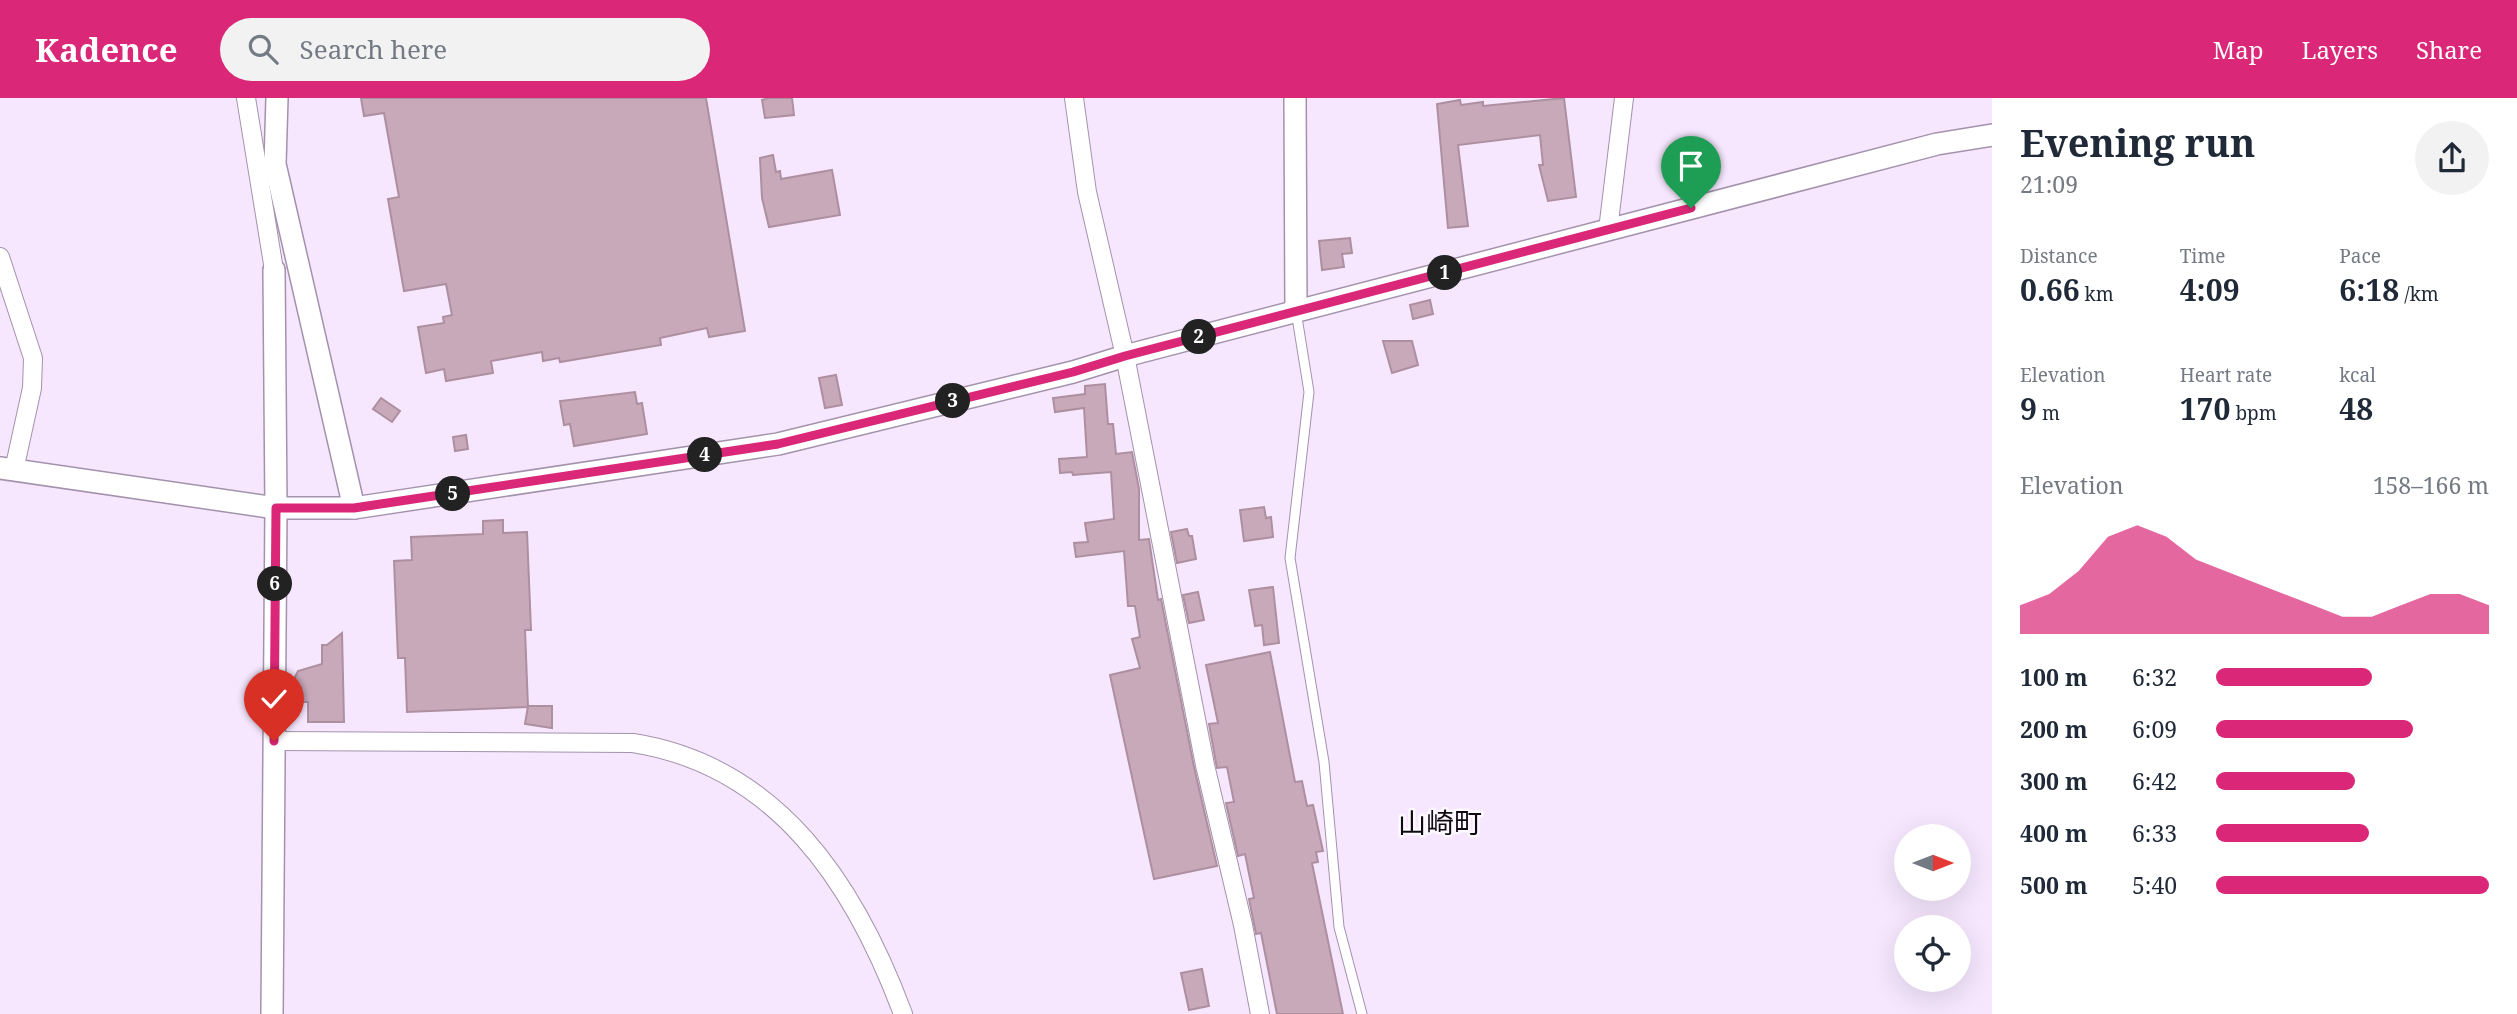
<!DOCTYPE html>
<meta charset="utf-8">
<style>
body{margin:0;font-family:"Noto Serif","Noto Sans JP",serif;background:#f2f2f3;color:#1f2937;height:100vh;display:flex;flex-direction:column;font-size:26px;white-space:nowrap}
*{box-sizing:border-box;margin:0}
p{font-size:23px;color:#747a83}
.icon{flex:none;width:38px;height:38px;fill:none;stroke:currentColor;stroke-width:2;stroke-linecap:round;stroke-linejoin:round}
.map{position:relative;flex:1;overflow:hidden}
.side{display:flex;flex-direction:column;background:#fff;width:525px}
.side>*{flex:none}
.needle{width:46px;rotate:90deg}
.controls{position:absolute;left:1894px;top:726px;display:grid;gap:14px}
.controls a{display:grid;place-items:center;width:77px;height:77px;border-radius:50%;background:#fff;box-shadow:0 7px 28px #0002;font-size:35px}
.pin{position:absolute;display:grid;place-items:center;width:60px;height:60px;color:#fff;margin:-72px -30px;border-radius:50% 50% 50% 0;rotate:-45deg;box-shadow:0 0 7px #0007}
.pin .icon{rotate:45deg}
.km{position:absolute;width:35px;height:35px;margin:-18px;border-radius:50%;background:#222;color:#fff;font-size:19px;line-height:35px;text-align:center}
.round{display:grid;place-items:center;flex:none;width:74px;height:74px;border-radius:37px;background:#f2f2f3}
.summary{display:flex;align-items:center;justify-content:space-between;height:119px;padding:0 28px}
h1{font-size:38px;font-weight:700;line-height:52px}
.figures{display:grid;grid-template-columns:repeat(3,1fr);gap:10px;height:119px;padding:7px 28px}
.figures div{display:grid;align-content:center}
.figures b{font-size:30px;font-weight:700}
.figures small{font-size:19px;font-weight:400}
.figures p{font-size:19px}
.chart{height:196px;padding:14px 28px}
.chart p{display:flex;justify-content:space-between}
.chart svg{width:100%;height:126px;margin-top:7px;fill:#db2777;opacity:.7}
ul{padding:0 28px;list-style:none;font-size:23px}
li{display:grid;grid-template-columns:112px 84px 1fr;align-items:center;height:52px}
li i{height:18px;border-radius:9px;background:#db2777}
header{display:flex;align-items:center;gap:42px;box-sizing:border-box;height:98px;padding:0 35px;background:#db2777;color:#fff}
header strong{font-size:33px}
nav{display:flex;gap:38px;margin-inline-start:auto;font-size:24px}
.search{width:490px;height:63px;background:#f2f2f3;display:flex;align-items:center;gap:18px;box-sizing:border-box;padding:0 24px;border-radius:38px;color:#747a83;font-size:26px}
main{display:flex;flex:1;min-height:0}
.map>svg:first-child{display:block}
.building{fill:#c8a9ba;stroke:#ad8f9f;stroke-width:2}
.lines{fill:none;stroke-linecap:round;stroke-linejoin:round}
.service-casing{stroke:#a492ac;stroke-width:11}
.minor-casing{stroke:#a492ac;stroke-width:20}
.tertiary-casing{stroke:#a492ac;stroke-width:24}
.service{stroke:#fff;stroke-width:9}
.minor{stroke:#fff;stroke-width:18}
.tertiary{stroke:#fff;stroke-width:21}
.route-casing{stroke:#fff;stroke-width:14}
.route{stroke:#db2777;stroke-width:9}
.labels{text-anchor:middle;dominant-baseline:central;stroke-width:5;stroke-linejoin:round;paint-order:stroke}
.quarter-label{font-size:28px;fill:#0f0912;stroke:#fdf9ff}
</style>
<header>
<strong>Kadence</strong>
<div class="search"><svg class="icon" aria-label="search" viewBox="0 0 24 24"><circle cx="10" cy="10" r="6"/><path d="M15 15l6 6"/></svg>Search here</div>
<nav><a>Map</a><a>Layers</a><a>Share</a></nav>
</header>
<main>
<div class="map">
<svg width="1992" height="916" viewBox="0 0 1992 916">
<rect width="100%" height="100%" fill="#f6e7fe"/>
<g class="building">
<polygon points="361,0 706,0 745,233 709,239 707,230 660,240 661,247 560,264 559,260 543,263 542,254 491,263 493,275 446,283 444,271 426,275 418,229 444,225 443,219 452,217 446,186 404,193 388,101 399,99 384,15 364,18"/>
<polygon points="768,0 792,0 794,17 765,20 762,2"/>
<polygon points="1564,0 1576,99 1548,103 1539,67 1543,67 1540,37 1458,47 1468,128 1448,130 1437,6 1460,2 1461,7 1483,4 1483,8"/>
<polygon points="773,57 776,74 780,73 781,81 832,72 840,117 769,129 762,100 760,60"/>
<polygon points="1350,140 1352,155 1342,156 1344,169 1322,172 1319,143"/>
<polygon points="1430,202 1433,216 1413,221 1410,207"/>
<polygon points="1383,243 1412,243 1418,267 1392,275"/>
<polygon points="836,277 842,307 825,310 819,280"/>
<polygon points="1105,286 1108,326 1113,326 1116,356 1132,354 1139,391 1139,442 1149,441 1158,502 1161,501 1194,669 1217,768 1154,781 1110,577 1140,570 1132,541 1140,539 1135,508 1128,508 1124,453 1076,459 1074,445 1088,444 1085,425 1114,421 1111,374 1073,377 1072,374 1060,375 1059,361 1087,359 1084,310 1055,314 1053,300 1085,296 1085,288"/>
<polygon points="635,294 637,306 642,305 647,336 574,348 570,326 564,327 560,303"/>
<polygon points="381,300 400,313 392,324 373,311"/>
<polygon points="466,337 468,351 455,353 453,339"/>
<polygon points="1264,409 1266,420 1271,419 1273,439 1244,443 1240,412"/>
<polygon points="503,422 503,435 527,434 531,532 525,532 528,609 407,614 405,560 398,560 394,463 412,462 411,439 483,436 483,423"/>
<polygon points="1187,431 1189,438 1192,438 1196,461 1177,465 1171,434"/>
<polygon points="1273,489 1279,545 1264,547 1262,527 1255,528 1249,492"/>
<polygon points="1198,494 1204,522 1189,525 1183,497"/>
<polygon points="342,535 344,624 308,624 308,604 295,604 295,579 298,573 322,566 322,547 327,547"/>
<polygon points="1270,554 1295,684 1302,683 1307,708 1313,707 1323,753 1316,754 1318,764 1312,765 1343,916 1277,916 1261,835 1256,836 1249,801 1254,800 1245,756 1238,758 1226,705 1234,704 1227,669 1217,670 1216,665 1209,626 1218,625 1206,567"/>
<polygon points="528,608 552,608 552,630 525,626"/>
<polygon points="1202,871 1209,908 1189,912 1181,875"/>
</g>
<g class="lines">
<g class="service-casing">
<polyline id="service" points="1296,213 1309,294 1290,460 1324,664 1339,829 1362,916"/>
</g>
<g class="minor-casing">
<g id="minor">
<polyline points="246,0 274,172"/>
<polyline points="1074,0 1087,94 1125,258 1205,667 1243,827 1260,916"/>
<polyline points="1608,132 1624,0"/>
<polyline points="0,159 33,260 32,290 14,372"/>
<path d="M274,643L633,645C778,668 855,787 903,916"/>
</g>
</g>
<g class="tertiary-casing">
<g id="tertiary">
<polyline points="277,0 275,66 354,410"/>
<polyline points="1295,0 1296,213"/>
<polyline points="0,370 276,410 354,410 778,346 1073,274 1125,258 1937,46 1992,37"/>
<polyline points="272,916 276,410 274,172"/>
</g>
</g>
<use href="#service" class="service"/>
<use href="#minor" class="minor"/>
<use href="#tertiary" class="tertiary"/>
</g>
<g class="lines">
<g class="route-casing">
<polyline id="route" points="274,643 276,410 354,410 778,346 1073,274 1125,258 1691,110"/>
</g>
<use href="#route" class="route"/>
</g>
<g class="labels">
<g class="quarter-label">
<text x="1440" y="724">山崎町</text>
</g>
</g>
</svg>
<div class="controls">
<a><svg class="needle" viewBox="-14 -14 28 28"><path d="M0-13l5 13h-10z" fill="#e53935"/><path d="M0 13l5-13h-10z" fill="#747a83"/></svg></a>
<a><svg class="icon" aria-label="locate" viewBox="0 0 24 24"><circle cx="12" cy="12" r="6"/><path d="M12 2v4M12 18v4M2 12h4M18 12h4"/></svg></a>
</div>
<div class="pin" style="left:1691px;top:110px;background:#1e9e55"><svg class="icon" aria-label="arrive" viewBox="0 0 24 24"><path d="M6 21V4h12l-3 4 3 4H6"/></svg></div>
<div class="pin" style="left:274px;top:643px;background:#d93025"><svg class="icon" aria-label="check" viewBox="0 0 24 24"><path d="M5 12l5 5 9-10"/></svg></div>
<b class="km" style="left:1445px;top:175px">1</b>
<b class="km" style="left:1199px;top:239px">2</b>
<b class="km" style="left:953px;top:303px">3</b>
<b class="km" style="left:705px;top:357px">4</b>
<b class="km" style="left:453px;top:396px">5</b>
<b class="km" style="left:275px;top:486px">6</b>
</div>
<section class="side">
<div class="summary"><div><h1>Evening run</h1><p>21:09</p></div><a class="round"><svg class="icon" aria-label="share" viewBox="0 0 24 24"><path d="M12 15V3M7 8l5-5 5 5M5 13v7h14v-7"/></svg></a></div>
<div class="figures">
<div><p>Distance</p><b>0.66<small> km</small></b></div>
<div><p>Time</p><b>4:09</b></div>
<div><p>Pace</p><b>6:18<small> /km</small></b></div>
</div>
<div class="figures">
<div><p>Elevation</p><b>9<small> m</small></b></div>
<div><p>Heart rate</p><b>170<small> bpm</small></b></div>
<div><p>kcal</p><b>48</b></div>
</div>
<div class="chart"><p><span>Elevation</span>158–166 m</p>
<svg viewBox="0 0 160 44" preserveAspectRatio="none"><path d="M0 44V34L10 30L20 22L30 10L40 6L50 10L60 18L70 22L80 26L90 30L100 34L110 38L120 38L130 34L140 30L150 30L160 34V44z"/></svg>
</div>
<ul>
<li><b>100 m</b>6:32<i style="width:57%"></i></li>
<li><b>200 m</b>6:09<i style="width:72%"></i></li>
<li><b>300 m</b>6:42<i style="width:51%"></i></li>
<li><b>400 m</b>6:33<i style="width:56%"></i></li>
<li><b>500 m</b>5:40<i style="width:100%"></i></li>
</ul>
</section>
</main>
